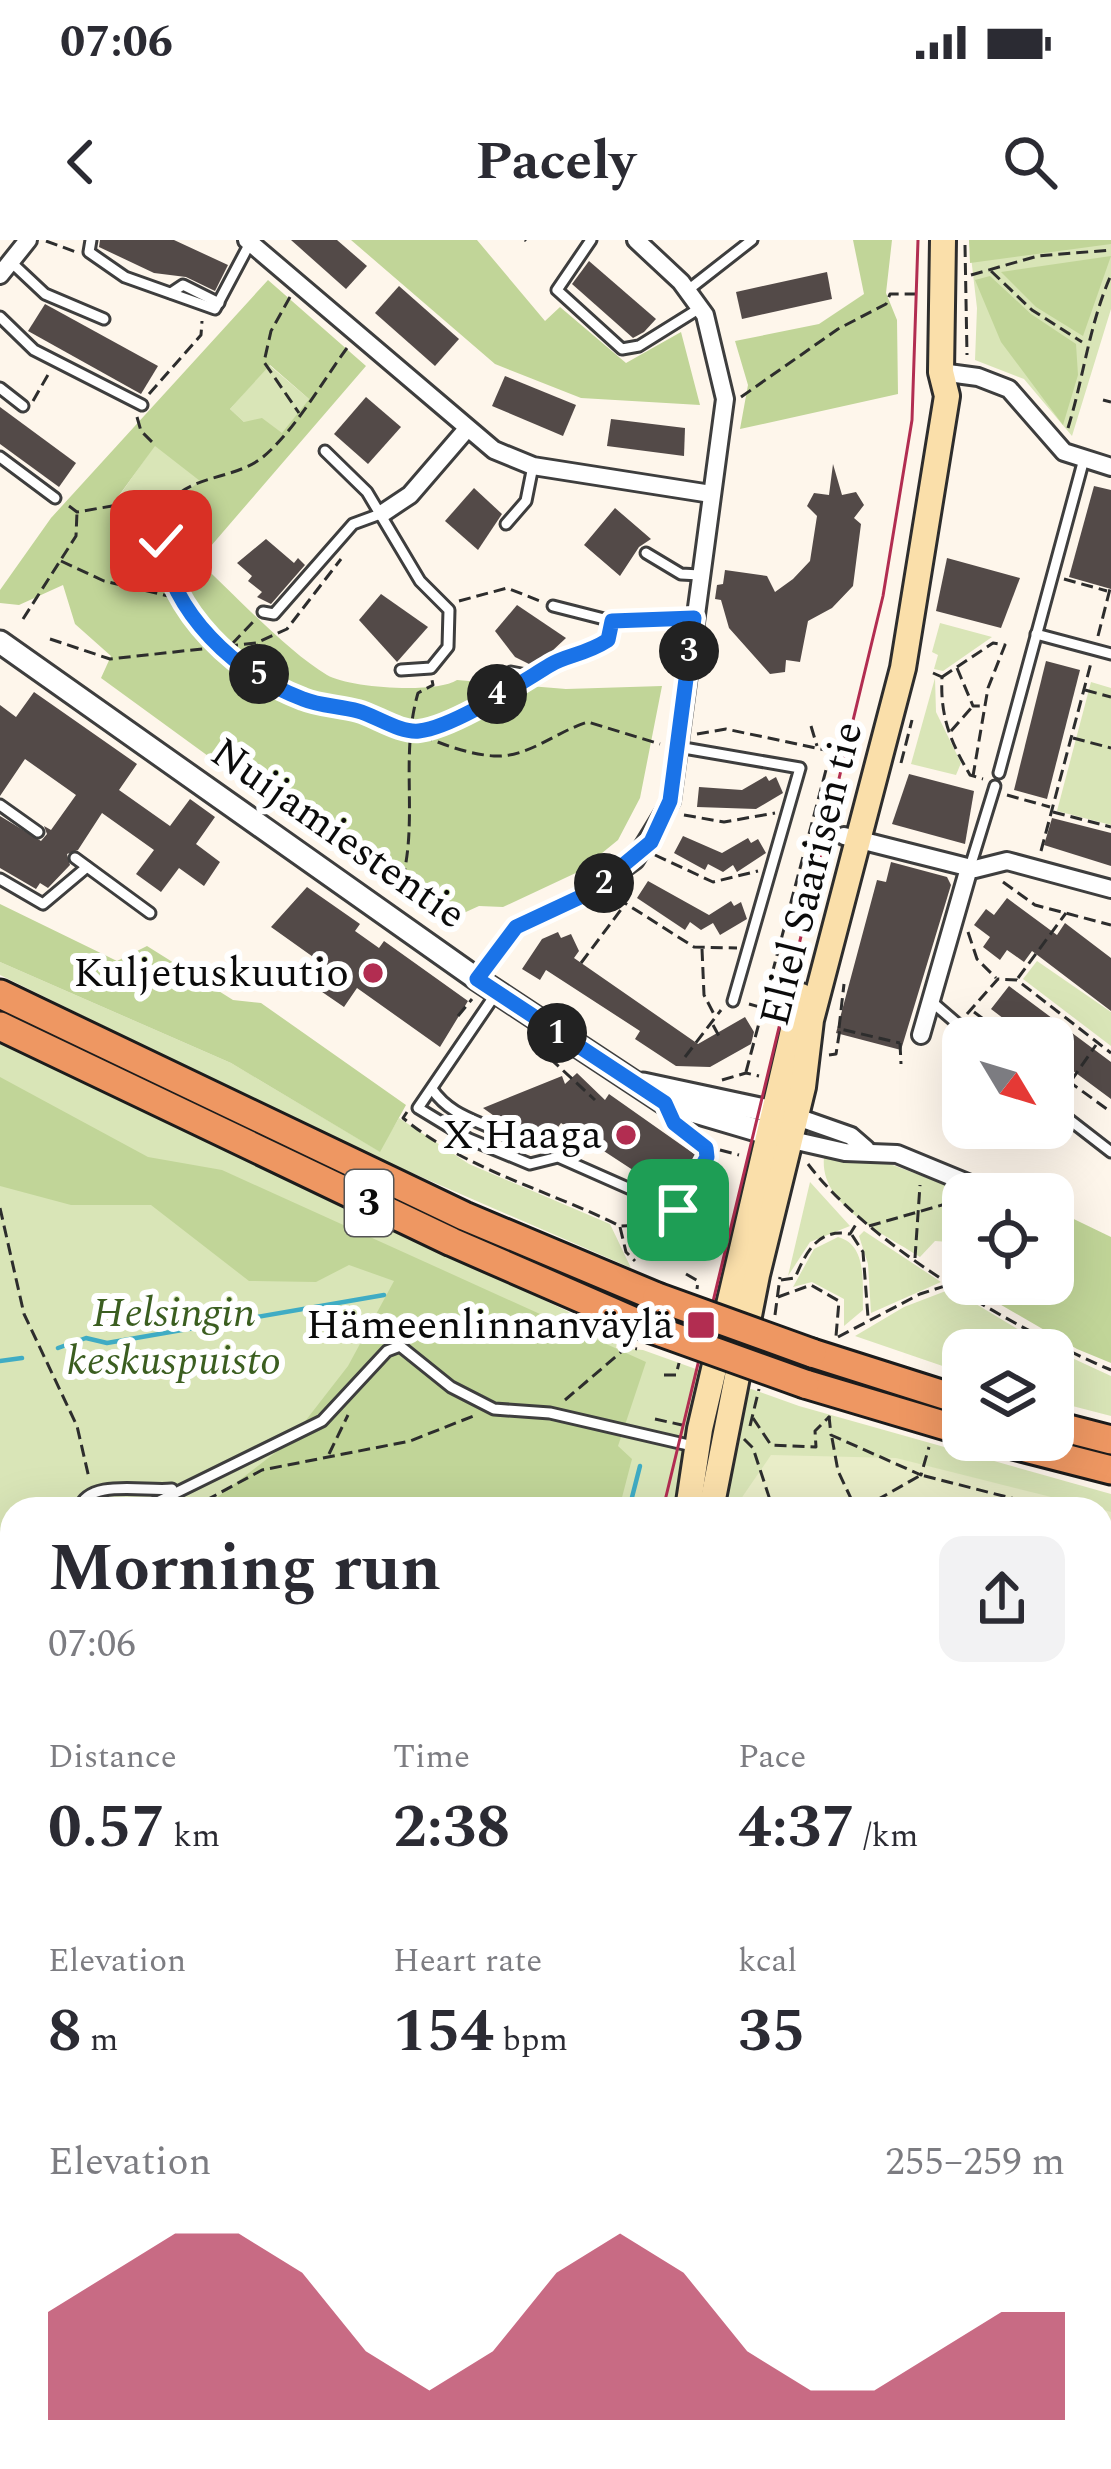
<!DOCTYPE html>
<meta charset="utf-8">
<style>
body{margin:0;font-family:Spectral,serif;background:#f2f2f3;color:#2b2b33;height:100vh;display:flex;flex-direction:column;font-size:45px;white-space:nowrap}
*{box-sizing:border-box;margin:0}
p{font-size:39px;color:#7c7c81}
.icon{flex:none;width:66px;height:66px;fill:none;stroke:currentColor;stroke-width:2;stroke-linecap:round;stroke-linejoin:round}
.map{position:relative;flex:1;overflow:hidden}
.drawer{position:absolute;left:0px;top:1257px;width:1113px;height:972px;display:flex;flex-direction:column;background:#fff;border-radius:36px 36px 0 0;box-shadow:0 12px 48px #0002}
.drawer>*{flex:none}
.needle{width:78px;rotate:128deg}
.controls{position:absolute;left:942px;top:777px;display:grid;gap:24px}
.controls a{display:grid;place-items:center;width:132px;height:132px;border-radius:24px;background:#fff;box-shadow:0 12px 48px #0002;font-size:60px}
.pin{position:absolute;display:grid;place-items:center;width:102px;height:102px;color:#fff;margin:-51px;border-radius:24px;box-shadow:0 6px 18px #0006}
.km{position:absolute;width:60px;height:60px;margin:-30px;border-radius:50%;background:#222;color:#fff;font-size:33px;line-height:60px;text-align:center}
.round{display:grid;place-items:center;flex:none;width:126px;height:126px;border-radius:24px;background:#f2f2f3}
.headline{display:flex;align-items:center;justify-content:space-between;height:204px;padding:0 48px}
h1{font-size:66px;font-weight:700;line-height:90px}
.stats{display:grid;grid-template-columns:repeat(3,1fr);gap:18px;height:204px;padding:12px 48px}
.stats div{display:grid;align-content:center}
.stats b{font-size:60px;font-weight:700}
.stats small{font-size:33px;font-weight:400}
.stats p{font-size:33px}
.chart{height:336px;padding:24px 48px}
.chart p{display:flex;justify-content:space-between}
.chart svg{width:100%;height:216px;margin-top:12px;fill:#b22d51;opacity:.7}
.status{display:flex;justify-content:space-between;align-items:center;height:84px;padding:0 60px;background:#fff;direction:ltr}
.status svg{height:33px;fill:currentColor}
header{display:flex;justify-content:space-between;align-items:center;height:156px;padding:0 48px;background:#fff;font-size:54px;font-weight:700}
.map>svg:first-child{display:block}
.green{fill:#d9e5b7}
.forest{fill:#c1d598;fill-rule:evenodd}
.cemetery{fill:#daddbe}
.pitch{fill:#e9edc8}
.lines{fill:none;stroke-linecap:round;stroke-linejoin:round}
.stream{stroke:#3facc4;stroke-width:4.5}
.building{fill:#534a48}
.service-casing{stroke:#3e3e3e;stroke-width:15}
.minor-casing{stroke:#3e3e3e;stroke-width:22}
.tertiary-casing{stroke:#3e3e3e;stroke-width:27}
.secondary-casing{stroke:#2d2d2d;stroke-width:30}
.trunk-casing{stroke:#1c1c1c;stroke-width:33}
.path{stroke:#2d2d2d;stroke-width:3;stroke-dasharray:12 6;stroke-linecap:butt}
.service{stroke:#fff;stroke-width:9}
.minor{stroke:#fff;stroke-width:16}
.tertiary{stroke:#fff;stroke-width:21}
.secondary{stroke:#fadfaa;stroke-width:24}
.trunk{stroke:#ee9762;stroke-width:27}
.tram{stroke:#b22d51;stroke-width:3}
.trunk-bridge-casing{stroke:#1c1c1c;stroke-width:33;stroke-linecap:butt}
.trunk-bridge{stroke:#ee9762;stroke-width:27}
.route-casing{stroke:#fff;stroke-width:24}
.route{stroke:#1a73e8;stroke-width:15}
.poi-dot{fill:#b22d51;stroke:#fff;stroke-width:4.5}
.labels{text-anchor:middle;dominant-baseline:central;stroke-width:12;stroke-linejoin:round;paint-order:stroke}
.shield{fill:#fff;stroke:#545454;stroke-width:3}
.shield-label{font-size:39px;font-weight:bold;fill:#0b0b0b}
.street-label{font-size:42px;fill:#0b0b0b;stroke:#fff}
.poi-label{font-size:42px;fill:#0b0b0b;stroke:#fff;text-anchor:end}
.park-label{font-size:42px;font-style:italic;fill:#3b5e20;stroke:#fff}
</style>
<div class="status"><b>07:06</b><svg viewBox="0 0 49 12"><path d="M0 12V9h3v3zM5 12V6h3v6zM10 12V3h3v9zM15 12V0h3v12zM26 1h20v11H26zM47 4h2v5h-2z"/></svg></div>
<header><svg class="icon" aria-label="back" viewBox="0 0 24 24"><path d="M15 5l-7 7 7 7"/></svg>Pacely<svg class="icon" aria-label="search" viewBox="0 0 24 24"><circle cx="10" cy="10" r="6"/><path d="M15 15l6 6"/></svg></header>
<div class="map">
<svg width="1111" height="2229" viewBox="0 0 1111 2229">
<rect width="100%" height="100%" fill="#fef6eb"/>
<g class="green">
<polygon points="969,0 1111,0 1111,69 1072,196 1024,139 975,120 977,68"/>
<polygon points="269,125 309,159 282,194 245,183 230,169"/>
<path d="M155,205L201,241C175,258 159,281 163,312L112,266Z"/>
<polygon points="940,383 992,397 943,431 934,429 938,415 932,412"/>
<polygon points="935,438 936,472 961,523 956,535 911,524"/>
<polygon points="1091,442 1111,448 1111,585 1057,571"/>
<polygon points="1037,721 1111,772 1111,806 1023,739"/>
<polygon points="0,722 231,823 379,911 399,878 469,924 610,984 631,1028 334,899 0,735"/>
<polygon points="0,803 567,1071 617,1101 616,1108 643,1110 799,1166 1111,1254 1111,2229 492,2229 495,2217 1101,2217 1101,1269 12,1269 12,2217 427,2217 424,2229 0,2229"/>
<path d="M824,917L882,921L970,954H963V1003L935,1001L920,1017C885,994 819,966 824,917Z"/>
<polygon points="810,942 850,986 810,1002 788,1036"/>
<polygon points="864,991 941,1042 871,1073 868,1024 859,996"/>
<path d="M838,997C868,1005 862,1044 863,1070L844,1086V1059L812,1042L793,1047L814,1009Z"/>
<polygon points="951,1049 1046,1106 1111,1136 1111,1176 1053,1161 1053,1110 963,1110 963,1133 855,1096 904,1067"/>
</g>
<g class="forest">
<polygon points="351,0 477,0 545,81 560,67 626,123 681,92 700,165 581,158 495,124"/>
<polygon points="853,0 892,0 886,53 897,80 898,154 740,189 748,145 735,101 819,84 864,54"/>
<polygon points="969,0 1111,0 1111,4 970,23"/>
<polygon points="1111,16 1083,96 1036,67 1001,32"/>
<polygon points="990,36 1031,74 1076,104 1078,135 1063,185 1001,102 975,40"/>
<path d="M268,40L366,126L198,321C234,354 287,411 327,435C349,448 435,454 457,440L566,449L662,446L640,558L618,600L580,631L503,667L479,666L457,676L425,669L377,639L101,438L111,416L75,384L63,345L19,365L0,363V350L51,278ZM270,125L309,159L282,193L262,178L244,182L230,169ZM155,206L200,241L166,267L162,310L112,265Z"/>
<polygon points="0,664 117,721 147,706 233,760 261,763 406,865 380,912 231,823 0,722"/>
<polygon points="0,837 148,917 222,930 646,1122 618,1206 632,1219 619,1269 202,1269 289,1202 348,1126 394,1041 349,1025 316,1042 249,1041 151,965 71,965 0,946"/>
<polygon points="1053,969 1111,997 1111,1123 1077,1109 965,1044 1053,1044"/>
<polygon points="0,1665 12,1674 12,1996 0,1993"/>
<polygon points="259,2217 403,2217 403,2229 265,2229"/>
</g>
<polygon class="cemetery" points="0,1993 12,1996 12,2217 258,2217 265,2229 0,2229"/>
<g class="pitch">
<polygon points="771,1215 896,1218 1099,1269 734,1269"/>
<polygon points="1101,1269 1111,1272 1111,2229 492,2229 495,2217 1101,2217"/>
</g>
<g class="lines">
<g class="stream">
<polyline points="58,1108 86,1098 107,1103 384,1055"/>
<polyline points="0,1121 22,1118"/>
<polyline points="573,1269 622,1260"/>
<polyline points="629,1269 640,1226"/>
<polyline points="7,1380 12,1392"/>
<polyline points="376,2229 379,2217"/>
</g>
</g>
<g class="building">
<polygon points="100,0 174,0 228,25 215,51 186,37 154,33 99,7"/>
<polygon points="291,0 337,0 367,26 346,49"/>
<polygon points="589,21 656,79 644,92 633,98 572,44"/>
<polygon points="827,32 832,59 742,79 736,52"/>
<polygon points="399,46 459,99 435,126 375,73"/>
<polygon points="45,64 158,126 141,154 28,91"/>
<polygon points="505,136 576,165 563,196 492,166"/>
<polygon points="366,157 401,187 368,224 334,194"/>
<polygon points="0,167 76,223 59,247 0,204"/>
<polygon points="611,179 685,188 684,216 607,206"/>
<polygon points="833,224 842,255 856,252 864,265 854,278 861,284 853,346 832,368 808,381 800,422 786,420 785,432 770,434 729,388 721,360 715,359 717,345 723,344 725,330 767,336 775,352 793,339 810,321 817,276 807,266 814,253 829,255"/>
<polygon points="1094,246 1111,250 1111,349 1069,337"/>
<polygon points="474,248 502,274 478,310 445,281"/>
<polygon points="615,268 651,299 639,307 620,336 584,305"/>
<polygon points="266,299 294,323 298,318 305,325 271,364 257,357 262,352 248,341 252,336 237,323"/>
<polygon points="947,318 1020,338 1001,388 936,371"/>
<polygon points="381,354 428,387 397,422 359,380"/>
<polygon points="517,365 566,398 535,427 515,417 495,391"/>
<polygon points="1046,421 1080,430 1047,559 1014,550"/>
<polygon points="34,452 137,524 119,550 170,586 190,559 215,577 196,604 220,622 204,646 179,628 161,652 136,634 154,610 102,573 78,610 67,614 70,625 48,648 40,643 36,649 0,628 0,576 41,601 47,594 44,586 51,590 76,555 25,519 0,556 0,465 16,477"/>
<polygon points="909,534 974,551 965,604 892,584"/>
<polygon points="766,536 769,541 776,537 783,553 756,569 697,567 699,547 742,550"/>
<polygon points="1052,578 1111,593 1111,626 1044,605"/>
<polygon points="683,596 722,613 748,598 751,603 758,599 766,613 737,632 733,625 723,632 708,624 705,630 674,613"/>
<polygon points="891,622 947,637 951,645 901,810 836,793 877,640 886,642"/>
<polygon points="648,641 709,675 731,661 734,666 741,662 747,679 720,695 713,683 701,690 690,682 685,690 637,658"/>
<polygon points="307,647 360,684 355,691 379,708 384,701 468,761 440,807 357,748 344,767 309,743 323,724 271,687"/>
<polygon points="1007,658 1057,695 1065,683 1111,718 1111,771 1032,711 1024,722 1007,710 1000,720 983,707 990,697 974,685 986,669 994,675"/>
<polygon points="558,692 561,698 571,694 579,711 574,718 698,804 745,777 754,792 751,804 710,827 676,826 635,799 640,791 546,730 540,740 522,729 542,699"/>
<polygon points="1009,746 1111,822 1111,859 1053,816 1053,798 1029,798 991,769"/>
<polygon points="577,833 605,860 609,854 697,916 680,948 671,955 561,883 542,910 483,868 562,836 565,844"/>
</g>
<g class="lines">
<g class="service-casing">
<g id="service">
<polyline points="91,0 89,12 125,37 215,69 250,3"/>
<polyline points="591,0 557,50 622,109 639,106 700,68"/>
<polyline points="12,23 45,54 104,79"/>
<polyline points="688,50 752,0"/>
<polyline points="171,53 183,45 219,63"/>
<polyline points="0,77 34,110 142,165"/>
<polyline points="0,148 23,166"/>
<polyline points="325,211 367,252 420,341 449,370 448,407 431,428 401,430"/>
<polyline points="0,217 55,258"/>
<polyline points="506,284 526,261 533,226"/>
<polyline points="646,313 681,334 700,335"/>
<polyline points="553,366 612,381"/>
<polyline points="263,372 274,374 353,284 383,273"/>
<polyline points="1036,394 1111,414"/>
<path d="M511,432L537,437C557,418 585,416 608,400L612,381L694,378"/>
<polyline points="678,507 800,528 733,761"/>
<polyline points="999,533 1084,219"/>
<polyline points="0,565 38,592"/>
<polyline points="75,618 150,673"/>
<polyline points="970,627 995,546"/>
<polyline points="0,639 43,664 87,627"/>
<polyline points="497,752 418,868 469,899 530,924 558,917 678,970 707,917 706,908 674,883 667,867"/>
<polyline points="932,762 974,798"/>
<path d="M432,849C454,881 488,881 517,902"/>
<polyline points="1053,867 1111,912"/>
<polyline points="1026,954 1033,951"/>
<path d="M79,1269C88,1238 144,1252 172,1249"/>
<polyline points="143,1269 322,1181 387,1111 400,1106 451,1147 494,1169 550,1173 697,1207"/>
<polyline points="0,2038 12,2034"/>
<polyline points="0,2088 12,2088"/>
<polyline points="187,2217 194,2229"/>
</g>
</g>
<g class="minor-casing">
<g id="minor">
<polyline points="247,0 494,210 533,226 711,254"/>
<polyline points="0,35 28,0"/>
<polyline points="941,132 978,137 1009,149 1064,212 1111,227"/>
<polyline points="383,273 410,255 466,190"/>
<polyline points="844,596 975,629 1007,621 1111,649"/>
<polyline points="477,739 516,687 591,652 635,620 671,561 725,159 705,75 681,42 636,0"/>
<polyline points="921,795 969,628"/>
<polyline points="797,877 851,896 866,909"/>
<polyline points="792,900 845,912 897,914 994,954"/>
</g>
</g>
<g class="tertiary-casing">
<g id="tertiary">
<polyline points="0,402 477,739 665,863 780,897"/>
<polyline points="643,844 788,875"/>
</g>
</g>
<g class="secondary-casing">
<g id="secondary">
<polyline points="688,1269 700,1189 801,756"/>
<polyline points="711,1269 757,1035 803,847 811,780 903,428 947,156 941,132 943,0"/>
<polyline points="466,2229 469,2217"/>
</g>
</g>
<g class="trunk-casing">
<g id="trunk">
<polyline points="0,754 464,976 657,1057"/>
<polyline points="0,786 452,1002 649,1088"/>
<polyline points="812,1113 963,1161"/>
<polyline points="805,1144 963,1191"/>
<polyline points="1053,1185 1111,1200"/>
<polyline points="994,1200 1111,1230"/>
</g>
</g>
<g class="path">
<polyline points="525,0 526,1"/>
<polyline points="46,1 76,12"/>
<polyline points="965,5 967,115"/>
<polyline points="991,31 1032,70 1082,102"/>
<polyline points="971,35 1038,16 1111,10"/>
<polyline points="290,57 271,91 264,122 299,173"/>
<path d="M347,108C322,142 296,189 263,217C235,240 189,234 167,266C158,279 161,297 163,311C171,374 250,446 310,461C334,468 358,469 381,478C418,493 454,513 494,516C528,518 557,491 588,482L660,504"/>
<polyline points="149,154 201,95 202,81"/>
<polyline points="741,157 838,89 886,64 890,54 919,54"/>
<polyline points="1103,160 1111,162"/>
<polyline points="33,161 49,133"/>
<polyline points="137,177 141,191 155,205"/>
<path d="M1068,188C1084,136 1089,85 1111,35"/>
<polyline points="69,266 77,272 112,266 160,300"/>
<polyline points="61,321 104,341 177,358"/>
<polyline points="1064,339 1107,351"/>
<polyline points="459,361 507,348 540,361"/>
<polyline points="23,379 76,296 77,272"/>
<polyline points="1098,396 1111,345"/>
<polyline points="50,399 110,419 256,403 287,389 341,319"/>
<polyline points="232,404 253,382"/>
<polyline points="256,404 265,436"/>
<polyline points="957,428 973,466 983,466"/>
<path d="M933,433L942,437C940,476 950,501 970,535L983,539"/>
<polyline points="942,437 993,403 1005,405 988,448 973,536"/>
<polyline points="1085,450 1111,457"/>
<polyline points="811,486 817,506"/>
<polyline points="951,491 972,467"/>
<polyline points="413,492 442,484 512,446"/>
<polyline points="697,494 726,489 825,510"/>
<polyline points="1073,498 1111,508"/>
<polyline points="901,523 912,480"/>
<polyline points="1007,555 1050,567"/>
<polyline points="1053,572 1111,587"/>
<polyline points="684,575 724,582 775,573"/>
<polyline points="1041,611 1091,423"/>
<polyline points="655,615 713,642 758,631"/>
<polyline points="1003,642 1035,665 1111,685"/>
<path d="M397,657C422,589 398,522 418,453L433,445L432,440"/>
<polyline points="617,658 694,707 737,708"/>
<polyline points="968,692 977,719 996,738"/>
<polyline points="702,709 704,755 716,778"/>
<polyline points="581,723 623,667"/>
<polyline points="1018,738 1066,673"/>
<polyline points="763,768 831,511"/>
<polyline points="974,772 1009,798"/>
<polyline points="967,774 998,739 1017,740 1111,813"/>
<polyline points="458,776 472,759"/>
<polyline points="713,785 720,798"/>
<polyline points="839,788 844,744"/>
<polyline points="900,803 901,824"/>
<polyline points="544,804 542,811 595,860"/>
<polyline points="829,815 836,814 840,789 900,803"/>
<polyline points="685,817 721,770"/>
<polyline points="1053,830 1111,872"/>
<polyline points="746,832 763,768 749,764"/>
<polyline points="722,840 746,833 759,836"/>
<polyline points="1071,841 1096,805"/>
<path d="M407,872L403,878C464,929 548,950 620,986L642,985L698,1012"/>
<polyline points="720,910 739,915"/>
<path d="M808,924C870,1006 1015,1089 1111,1130"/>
<polyline points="0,968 24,1074 77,1186 89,1238"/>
<polyline points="869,986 963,959"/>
<polyline points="620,987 626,1012 635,1021"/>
<polyline points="852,995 863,1012 868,1077"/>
<polyline points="915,1018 920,945"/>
<polyline points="686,1034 698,1041 697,1049"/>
<path d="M781,1040L795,1038C806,1012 818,988 850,994L858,981"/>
<polyline points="778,1057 811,1045 839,1061 836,1096"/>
<polyline points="775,1075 780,1037"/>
<polyline points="838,1097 920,1054 954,1043"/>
<polyline points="664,1135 676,1135 679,1123"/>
<polyline points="565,1160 627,1107 637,1109"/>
<polyline points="829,1176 831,1195 921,1235 929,1207"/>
<polyline points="753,1178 771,1205 816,1207 815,1191 830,1176"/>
<polyline points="655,1179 682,1185"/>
<polyline points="750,1186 759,1149"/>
<polyline points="832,1198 838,1231 856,1269"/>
<polyline points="744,1199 753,1208 773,1269"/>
<polyline points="329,1214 348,1175"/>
<polyline points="190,1269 262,1230 410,1201 476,1175"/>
<polyline points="861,1269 921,1235 1054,1269"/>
<polyline points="1101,1281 1111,1284"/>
<polyline points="0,1366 12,1360"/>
<polyline points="0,1473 12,1514"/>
<polyline points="1101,1495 1111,1490"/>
<polyline points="1101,1567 1111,1570"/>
<polyline points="0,1586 12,1583"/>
<polyline points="0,1655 12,1660"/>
<polyline points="0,1814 12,1804"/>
<polyline points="1101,1865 1111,1865"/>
<polyline points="0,1899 12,1916"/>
<polyline points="0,1936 12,1939"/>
<polyline points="1101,2000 1111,2001"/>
<polyline points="1101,2125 1111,2124"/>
<polyline points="0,2175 12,2180"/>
<polyline points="12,2210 0,2220 18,2229"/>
<polyline points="346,2217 348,2217"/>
<polyline points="680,2217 724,2229"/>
<polyline points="748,2217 748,2229"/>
<polyline points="1008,2217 1008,2229"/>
<polyline points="43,2229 54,2217"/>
<polyline points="328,2229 330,2217"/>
<polyline points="408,2229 409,2217"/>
<polyline points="580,2229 582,2217"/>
<polyline points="790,2229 794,2217"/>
<polyline points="1104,2229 1111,2170"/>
</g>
<use href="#service" class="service"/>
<use href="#minor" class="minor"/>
<use href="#tertiary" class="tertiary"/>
<use href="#secondary" class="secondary"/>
<use href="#trunk" class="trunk"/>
<g class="tram">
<polyline points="663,1269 883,356 912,180 918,0"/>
<polyline points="433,2229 436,2217"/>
</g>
<g class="trunk-bridge-casing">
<g id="trunk-bridge">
<polyline points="657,1057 812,1113"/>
<polyline points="649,1088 805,1144"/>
</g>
</g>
<use href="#trunk-bridge" class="trunk-bridge"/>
</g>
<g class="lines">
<g class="route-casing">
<path id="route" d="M161,301C172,374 235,433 303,459C320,466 340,466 358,471C376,476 400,493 419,491C454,487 520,443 550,425C566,415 585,415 608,400L612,381L694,378L670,561L651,602L591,652L516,687L477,739L665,863L674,883L706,908L707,917L678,970"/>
</g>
<use href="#route" class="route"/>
</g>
<g class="poi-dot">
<circle cx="373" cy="733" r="12"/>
<circle cx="626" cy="895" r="12"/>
<rect x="686" y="1070" width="30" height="30" rx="6"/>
</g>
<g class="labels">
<rect class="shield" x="345" y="930" width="48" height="66" rx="9"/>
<g class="shield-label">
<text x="369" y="963">3</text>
</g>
<g class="street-label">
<text transform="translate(338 594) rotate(35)">Nuijamiestentie</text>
<text transform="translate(812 634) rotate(-76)">Eliel Saarisen tie</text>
</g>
<g class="poi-label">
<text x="349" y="733">Kuljetuskuutio</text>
<text x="602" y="895">X Haaga</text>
<text x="674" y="1085">Hämeenlinnanväylä</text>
</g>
<g class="park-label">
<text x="174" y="1073">Helsingin<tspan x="174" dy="48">keskuspuisto</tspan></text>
</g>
</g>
</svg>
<div class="controls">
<a><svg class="needle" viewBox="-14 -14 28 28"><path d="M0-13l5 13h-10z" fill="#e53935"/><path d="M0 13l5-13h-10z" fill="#7c7c81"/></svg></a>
<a><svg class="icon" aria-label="locate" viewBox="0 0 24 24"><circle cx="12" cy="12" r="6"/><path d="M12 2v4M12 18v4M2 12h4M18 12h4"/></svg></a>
<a><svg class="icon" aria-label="layers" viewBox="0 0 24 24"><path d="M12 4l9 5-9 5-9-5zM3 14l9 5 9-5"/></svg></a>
</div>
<div class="pin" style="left:678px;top:970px;background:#1e9e55"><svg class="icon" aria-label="arrive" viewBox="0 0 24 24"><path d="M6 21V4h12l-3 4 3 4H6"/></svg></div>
<div class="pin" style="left:161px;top:301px;background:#d93025"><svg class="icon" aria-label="check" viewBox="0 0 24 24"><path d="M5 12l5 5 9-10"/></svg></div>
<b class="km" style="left:557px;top:793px">1</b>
<b class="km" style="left:604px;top:643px">2</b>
<b class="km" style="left:689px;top:411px">3</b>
<b class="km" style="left:497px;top:454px">4</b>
<b class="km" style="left:259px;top:434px">5</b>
<section class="drawer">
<div class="headline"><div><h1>Morning run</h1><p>07:06</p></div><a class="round"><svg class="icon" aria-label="share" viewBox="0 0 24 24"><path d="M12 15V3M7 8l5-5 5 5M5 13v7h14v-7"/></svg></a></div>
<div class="stats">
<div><p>Distance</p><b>0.57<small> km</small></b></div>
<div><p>Time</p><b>2:38</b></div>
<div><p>Pace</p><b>4:37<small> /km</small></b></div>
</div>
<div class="stats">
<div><p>Elevation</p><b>8<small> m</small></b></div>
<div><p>Heart rate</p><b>154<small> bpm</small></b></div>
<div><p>kcal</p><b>35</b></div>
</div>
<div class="chart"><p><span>Elevation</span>255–259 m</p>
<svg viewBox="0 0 160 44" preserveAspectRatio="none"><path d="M0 44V22L10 14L20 6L30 6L40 14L50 30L60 38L70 30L80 14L90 6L100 14L110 30L120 38L130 38L140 30L150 22L160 22V44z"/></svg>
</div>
</section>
</div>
